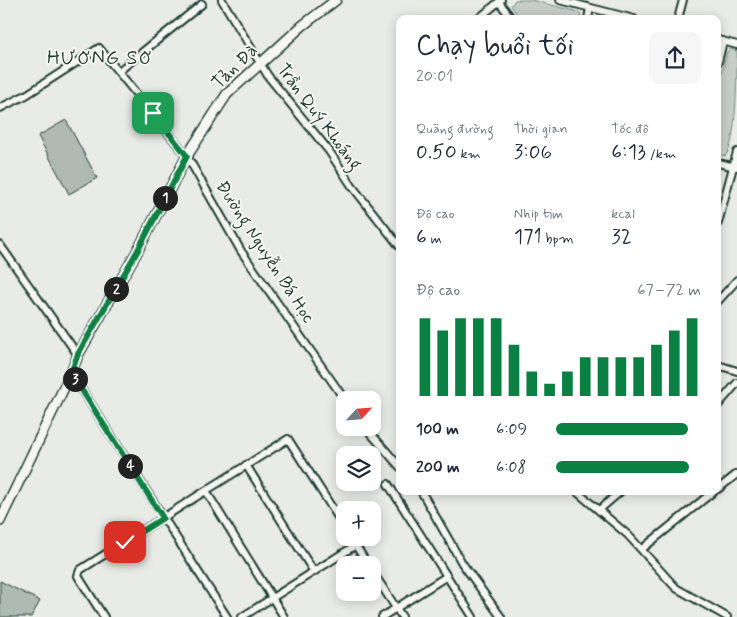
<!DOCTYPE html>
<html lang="vi">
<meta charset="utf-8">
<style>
body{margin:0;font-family:Mynerve,sans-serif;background:#f6f6f7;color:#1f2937;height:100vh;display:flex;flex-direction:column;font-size:19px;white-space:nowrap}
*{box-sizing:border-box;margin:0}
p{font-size:16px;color:#747a83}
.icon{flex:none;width:28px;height:28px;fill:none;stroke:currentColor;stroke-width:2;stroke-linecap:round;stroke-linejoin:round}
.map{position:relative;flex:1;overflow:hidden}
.details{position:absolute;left:396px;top:15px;width:325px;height:480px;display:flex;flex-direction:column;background:#fff;border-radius:10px;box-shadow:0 2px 12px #0003}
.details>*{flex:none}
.needle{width:32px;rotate:64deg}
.tools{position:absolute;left:336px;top:391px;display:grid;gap:10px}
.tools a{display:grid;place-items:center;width:45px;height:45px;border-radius:10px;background:#fff;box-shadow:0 2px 12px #0003;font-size:25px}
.pin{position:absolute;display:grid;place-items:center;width:42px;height:42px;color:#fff;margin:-21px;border-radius:10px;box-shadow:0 2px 8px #0006}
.km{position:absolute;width:25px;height:25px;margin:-12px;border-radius:50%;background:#222;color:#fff;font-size:14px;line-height:25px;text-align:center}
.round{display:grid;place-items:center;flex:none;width:52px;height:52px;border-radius:10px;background:#f6f6f7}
.headline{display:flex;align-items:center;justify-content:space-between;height:85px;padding:0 20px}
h1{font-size:28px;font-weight:600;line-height:38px}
.metrics{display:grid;grid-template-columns:repeat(3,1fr);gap:8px;height:85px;padding:5px 20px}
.metrics div{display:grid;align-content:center}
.metrics b{font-size:21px;font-weight:600}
.metrics small{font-size:14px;font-weight:400}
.metrics p{font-size:14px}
.chart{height:140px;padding:10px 20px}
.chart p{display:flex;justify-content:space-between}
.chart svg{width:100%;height:90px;margin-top:5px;stroke:#0b8043;stroke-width:6}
ul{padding:0 20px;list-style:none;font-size:16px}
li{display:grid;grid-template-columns:80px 60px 1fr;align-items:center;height:38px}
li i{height:12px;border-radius:6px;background:#0b8043}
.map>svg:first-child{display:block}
.green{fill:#c7cec9;stroke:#73867e}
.building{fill:#b0bab5;stroke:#1f3d34}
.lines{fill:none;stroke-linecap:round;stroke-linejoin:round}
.minor-casing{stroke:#1f3d34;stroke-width:10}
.secondary-casing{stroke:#1f3d34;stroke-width:12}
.minor{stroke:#f6f6f2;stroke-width:6}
.secondary{stroke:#f6f6f2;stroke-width:9}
.route-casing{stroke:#fff;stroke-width:10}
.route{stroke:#0b8043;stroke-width:6}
.labels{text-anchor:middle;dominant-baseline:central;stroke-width:4;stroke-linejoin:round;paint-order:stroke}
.street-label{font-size:18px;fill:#1f3d34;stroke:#f6f6f2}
.quarter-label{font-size:20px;letter-spacing:1px;fill:#1f3d34;stroke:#f6f6f2}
</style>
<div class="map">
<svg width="737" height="617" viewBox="0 0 737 617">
<rect width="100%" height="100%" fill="#e9ebe7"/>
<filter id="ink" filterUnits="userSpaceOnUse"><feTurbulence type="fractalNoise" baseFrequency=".02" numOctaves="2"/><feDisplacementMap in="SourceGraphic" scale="10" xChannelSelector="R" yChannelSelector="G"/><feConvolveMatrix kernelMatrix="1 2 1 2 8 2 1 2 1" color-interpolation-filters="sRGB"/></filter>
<g filter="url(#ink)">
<g class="green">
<polygon points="515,0 531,0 579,12 582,19 521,19 511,6"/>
<path d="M731,49L737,51C737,71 737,146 725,156L718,154V89L727,52Z"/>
</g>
<g class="building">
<polygon points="66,120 97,178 69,194 38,136"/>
<polygon points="0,581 40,601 31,617 0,617"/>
</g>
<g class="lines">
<g class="minor-casing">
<g id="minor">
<polyline points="222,0 268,76 329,151 352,186 400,247"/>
<polyline points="560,0 634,19"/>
<polyline points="499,2 512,19"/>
<polyline points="478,19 501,0"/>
<polyline points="588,19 590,8"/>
<polyline points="678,19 683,0"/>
<polyline points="718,40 737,45"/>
<polyline points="718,62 723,41"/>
<polyline points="119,71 202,4"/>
<polyline points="0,108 26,95 99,48 187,156 241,251 345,400"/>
<polyline points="718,163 736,167"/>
<polyline points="718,223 737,152"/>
<polyline points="0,245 78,355"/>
<polyline points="718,301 737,280"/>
<polyline points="718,365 737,371"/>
<polyline points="71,373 227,617"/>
<polyline points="718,405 737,383"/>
<polyline points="366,428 400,467"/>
<polyline points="246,465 314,572"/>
<polyline points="388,484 473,617"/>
<polyline points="718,489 737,474"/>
<polyline points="206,491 284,617"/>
<polyline points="421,491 462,563 501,617"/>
<polyline points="576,491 628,535 676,588 727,617"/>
<polyline points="599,510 621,491"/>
<polyline points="351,538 368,565"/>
<polyline points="642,549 714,491"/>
<polyline points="372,571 402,617"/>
<polyline points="104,617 78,576 80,570 288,439 345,528"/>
<polyline points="242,617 356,545"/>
<polyline points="382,617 447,576"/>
</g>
</g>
<g class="secondary-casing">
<polyline id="secondary" points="0,521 71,373 78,355 138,250 187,156 227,94 302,26 336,0"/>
</g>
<use href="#minor" class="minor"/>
<use href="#secondary" class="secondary"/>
</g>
</g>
<g class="lines" filter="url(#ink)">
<g class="route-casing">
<polyline id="route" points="125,542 163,518 71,373 78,354 138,250 187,156 153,113"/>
</g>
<use href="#route" class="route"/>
</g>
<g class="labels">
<g class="street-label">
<text transform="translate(235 67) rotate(-44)">Tản Đà</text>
<text transform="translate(319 117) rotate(53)">Trần Quý Khoáng</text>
<text transform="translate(265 252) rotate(57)">Đường Nguyễn Bá Học</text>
</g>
<g class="quarter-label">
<text x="100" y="58">HƯƠNG SƠ</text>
</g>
</g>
</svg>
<div class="tools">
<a><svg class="needle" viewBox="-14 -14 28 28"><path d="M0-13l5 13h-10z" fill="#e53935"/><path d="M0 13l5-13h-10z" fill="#747a83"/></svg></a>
<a><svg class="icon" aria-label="layers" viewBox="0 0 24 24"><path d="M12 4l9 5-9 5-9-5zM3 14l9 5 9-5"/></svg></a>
<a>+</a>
<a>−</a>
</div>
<div class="pin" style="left:153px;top:113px;background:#1e9e55"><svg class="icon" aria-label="arrive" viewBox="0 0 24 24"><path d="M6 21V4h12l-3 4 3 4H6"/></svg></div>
<div class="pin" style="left:125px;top:542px;background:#d93025"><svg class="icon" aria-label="check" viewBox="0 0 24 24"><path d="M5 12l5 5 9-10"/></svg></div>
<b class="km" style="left:165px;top:198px">1</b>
<b class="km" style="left:116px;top:289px">2</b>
<b class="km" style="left:75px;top:379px">3</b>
<b class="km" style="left:130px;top:466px">4</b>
<section class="details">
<div class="headline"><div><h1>Chạy buổi tối</h1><p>20:01</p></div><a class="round"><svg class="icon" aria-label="share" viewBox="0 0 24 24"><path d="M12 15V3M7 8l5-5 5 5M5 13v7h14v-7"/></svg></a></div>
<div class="metrics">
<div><p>Quãng đường</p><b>0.50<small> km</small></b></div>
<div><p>Thời gian</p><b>3:06</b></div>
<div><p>Tốc độ</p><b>6:13<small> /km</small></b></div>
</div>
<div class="metrics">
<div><p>Độ cao</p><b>6<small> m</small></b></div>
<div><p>Nhịp tim</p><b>171<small> bpm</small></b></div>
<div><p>kcal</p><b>32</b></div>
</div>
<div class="chart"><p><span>Độ cao</span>67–72 m</p>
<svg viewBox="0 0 160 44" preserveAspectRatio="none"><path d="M5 44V6M15 44V12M25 44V6M35 44V6M45 44V6M55 44V19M65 44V32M75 44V38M85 44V32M95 44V25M105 44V25M115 44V25M125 44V25M135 44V19M145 44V12M155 44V6"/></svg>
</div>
<ul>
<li><b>100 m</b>6:09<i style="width:91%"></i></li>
<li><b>200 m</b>6:08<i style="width:92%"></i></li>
</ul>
</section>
</div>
